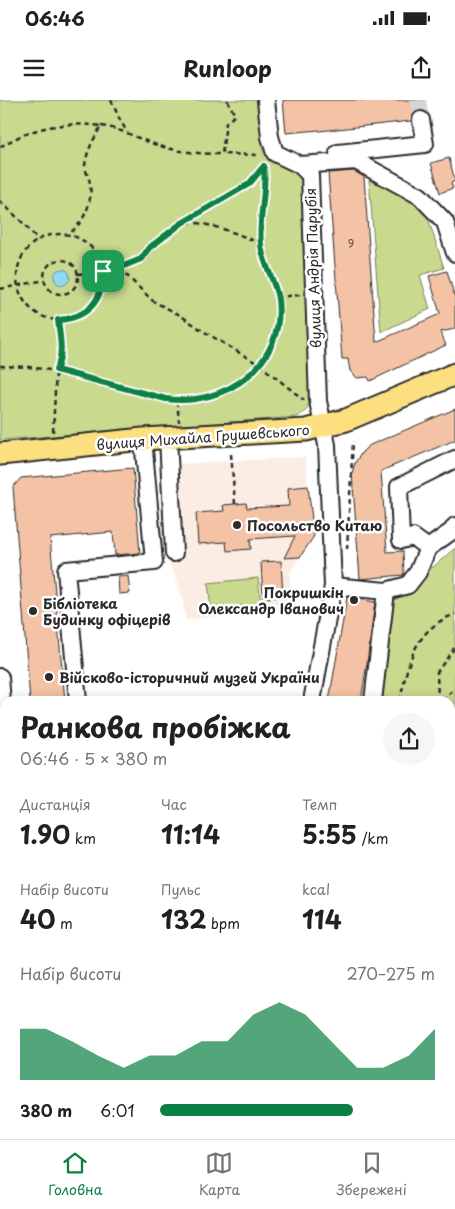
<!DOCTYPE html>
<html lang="uk">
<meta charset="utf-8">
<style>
body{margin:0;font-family:"Playpen Sans",sans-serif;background:#f6f6f6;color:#202124;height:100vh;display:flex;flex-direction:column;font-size:19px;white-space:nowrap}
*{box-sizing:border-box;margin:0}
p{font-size:16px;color:#757577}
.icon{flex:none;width:28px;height:28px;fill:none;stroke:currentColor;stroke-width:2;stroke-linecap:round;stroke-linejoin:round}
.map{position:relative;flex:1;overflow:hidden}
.drawer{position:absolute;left:0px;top:596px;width:455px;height:444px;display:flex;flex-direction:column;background:#fff;border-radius:15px 15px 0 0;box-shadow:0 2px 12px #0003}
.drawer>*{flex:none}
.pin{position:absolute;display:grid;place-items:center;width:42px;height:42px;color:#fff;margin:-21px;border-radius:10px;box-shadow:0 2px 8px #0006}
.round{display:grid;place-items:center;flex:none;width:52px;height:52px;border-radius:26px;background:#f6f6f6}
.head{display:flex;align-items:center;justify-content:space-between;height:85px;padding:0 20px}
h1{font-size:28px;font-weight:700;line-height:38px}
.figures{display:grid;grid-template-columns:repeat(3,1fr);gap:8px;height:85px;padding:5px 20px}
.figures div{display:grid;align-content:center}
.figures b{font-size:25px;font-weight:700}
.figures small{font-size:14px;font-weight:400}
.figures p{font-size:14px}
.chart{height:140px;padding:10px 20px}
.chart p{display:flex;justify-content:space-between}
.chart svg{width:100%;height:90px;margin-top:5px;fill:#0b8043;opacity:.7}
ul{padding:0 20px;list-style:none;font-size:16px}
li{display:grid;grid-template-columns:80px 60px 1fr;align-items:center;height:38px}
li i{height:12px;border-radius:6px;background:#0b8043}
.status{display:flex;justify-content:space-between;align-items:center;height:35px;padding:0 25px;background:#fff;direction:ltr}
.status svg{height:14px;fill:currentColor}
header{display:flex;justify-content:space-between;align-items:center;height:65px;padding:0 20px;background:#fff;font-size:22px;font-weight:700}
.menu{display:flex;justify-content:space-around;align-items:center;height:70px;border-top:1px solid #e0e0e0;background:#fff;font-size:14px;color:#757577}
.menu a{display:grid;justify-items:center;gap:2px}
.menu .active{color:#0b8043}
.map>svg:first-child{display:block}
.built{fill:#fcede4}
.green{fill:#c9d98e;stroke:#7a825c}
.water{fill:#8fd9f1;stroke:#6793a2}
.building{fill:#f4c3a5;stroke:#2b2b2b}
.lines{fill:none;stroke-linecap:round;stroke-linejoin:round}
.minor-tunnel{stroke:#d5d5d5;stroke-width:16;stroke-dasharray:16 8;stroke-linecap:butt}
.minor-casing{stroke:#2b2b2b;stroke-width:20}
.major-casing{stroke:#2b2b2b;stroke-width:25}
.path{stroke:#2b2b2b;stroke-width:2.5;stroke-dasharray:5 4;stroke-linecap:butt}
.minor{stroke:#fff;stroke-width:16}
.major{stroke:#fce080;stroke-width:21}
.route-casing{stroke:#fff;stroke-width:10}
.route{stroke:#0b8043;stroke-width:6}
.poi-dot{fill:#2b2b2b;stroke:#fff;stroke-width:2}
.labels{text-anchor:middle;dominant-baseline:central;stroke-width:5;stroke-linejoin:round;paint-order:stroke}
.number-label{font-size:11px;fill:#5d514a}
.street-label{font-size:14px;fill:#2b2b2b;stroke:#fff}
.poi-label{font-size:14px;font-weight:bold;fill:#2b2b2b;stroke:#fff;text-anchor:start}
</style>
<div class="status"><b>06:46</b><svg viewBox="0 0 49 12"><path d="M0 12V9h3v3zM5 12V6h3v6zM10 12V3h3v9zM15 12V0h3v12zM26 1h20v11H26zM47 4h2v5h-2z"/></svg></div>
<header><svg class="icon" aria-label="menu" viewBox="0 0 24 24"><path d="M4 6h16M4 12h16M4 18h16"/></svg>Runloop<svg class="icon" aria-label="share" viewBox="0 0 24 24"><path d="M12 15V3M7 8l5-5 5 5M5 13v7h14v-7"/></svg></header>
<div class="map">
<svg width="455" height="1039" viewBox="0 0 455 1039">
<rect width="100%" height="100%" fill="#fff"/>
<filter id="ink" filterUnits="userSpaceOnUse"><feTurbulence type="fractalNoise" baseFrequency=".02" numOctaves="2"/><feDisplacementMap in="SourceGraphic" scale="10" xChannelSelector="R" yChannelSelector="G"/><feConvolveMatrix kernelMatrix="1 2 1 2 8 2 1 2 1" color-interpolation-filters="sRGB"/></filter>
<g filter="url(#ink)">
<g class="built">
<polygon points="305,357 314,436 290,472 290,510 186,520 180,488 166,455 160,365"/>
<polygon points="0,737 5,737 5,896 0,897"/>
<polygon points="0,913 5,979 5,1035 9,1035 10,1039 0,1039"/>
</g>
<g class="green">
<path d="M0,0H258L263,51L271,61L297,74L303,83L309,297C309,308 306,313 296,317L0,340Z"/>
<polygon points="369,80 417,102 427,115 444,168 420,175 430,209 381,232"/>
<polygon points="455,448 455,1025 454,1027 452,913 450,907 450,601 382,601 394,501"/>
<polygon points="258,478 261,504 211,509 208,483"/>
<polygon points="57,1035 184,1035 187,1039 57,1039"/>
</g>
<circle class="water" cx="62" cy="177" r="8"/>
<g class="building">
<polygon points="283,0 425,0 426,12 420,10 415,12 412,16 411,21 319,31 319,30 286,33"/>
<polygon points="449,58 455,81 451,83 453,88 440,93 431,63"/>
<polygon points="354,71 364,77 376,242 440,214 429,176 447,171 455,198 455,229 440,232 446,245 370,281 368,277 357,278 350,271 348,259 342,259 328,73"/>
<polygon points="455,309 455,340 381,371 387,452 403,451 404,473 403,475 360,479 352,373 355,363 362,352 370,345"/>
<polygon points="133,368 140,453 115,455 113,432 50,438 65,601 30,601 13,387 21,378"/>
<polygon points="308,386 314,436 300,457 284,458 295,436 250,439 251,449 227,451 226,442 198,444 196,413 224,411 223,405 246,403 247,408 289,406 288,388"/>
<polygon points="281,461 283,497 263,498 261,462"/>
<polygon points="128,476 130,493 119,494 118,477"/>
<polygon points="347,497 375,502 367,563 361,601 329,601"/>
</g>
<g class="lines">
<polyline class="minor-tunnel" points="418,0 421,20"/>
<g class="minor-casing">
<g id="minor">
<polyline points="266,0 270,37 275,53 300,65 310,75 318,301 327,345 333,486 312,601"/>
<polyline points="338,53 425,44 421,20"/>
<polyline points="300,65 356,61 420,96 445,122 455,153"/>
<polyline points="168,338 174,453"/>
<polyline points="428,448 413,437 401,440 399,387 455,359"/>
<polyline points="333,486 386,491 408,485 418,472 428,448 452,431 455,426"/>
<polyline points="0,577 5,640"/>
<polyline points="78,601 66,470 154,462 143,339"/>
<polyline points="373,601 386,491"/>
<polyline points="0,666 5,666"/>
<polyline points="0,728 5,727"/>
<polyline points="21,1035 21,1039"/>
<polyline points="193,1035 195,1038 202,1035"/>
<polyline points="261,1035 264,1039"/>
<polyline points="412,1035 415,1039"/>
<polyline points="329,1039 335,1035"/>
</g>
</g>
<g class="major-casing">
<polyline id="major" points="0,354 143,339 306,330 346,320 455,274"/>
</g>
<g class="path">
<polyline points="111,0 120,20 127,32"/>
<polyline points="227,0 235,15 226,23 222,54 260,55"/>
<path d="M101,26C117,28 131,35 146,41C170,51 196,54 222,54"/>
<path d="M0,47C33,27 63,21 101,26C94,39 87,50 85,65C85,71 89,77 90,83C93,103 84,122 69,134"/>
<polyline points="0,101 24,124 38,140"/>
<polyline points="183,122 249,84 264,66"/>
<circle cx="60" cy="177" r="43"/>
<circle cx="61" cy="177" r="17"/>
<polyline points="119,168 153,201 180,215 203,231 260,265 304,300"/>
<path d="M78,174C98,172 125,172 141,159C145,156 146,150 150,147C158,139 171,129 181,124C194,117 248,136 261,145"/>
<polyline points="0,189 45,180"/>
<polyline points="277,197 301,195"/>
<path d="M0,266L29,267L56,271L166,299C226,307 282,266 278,202C277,182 262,164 261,144C259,116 266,89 263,60"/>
<polyline points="177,301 179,322"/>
<polyline points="53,332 56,271 61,260 61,246 58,220"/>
<polyline points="231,354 235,404"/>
<polyline points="347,449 353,341"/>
<path d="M400,601C408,562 414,530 455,514"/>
<polyline points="438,601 437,572 455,547"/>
<polyline points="442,601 455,588"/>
<polyline points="450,850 455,855"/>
<polyline points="89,1035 90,1039"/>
</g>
<use href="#minor" class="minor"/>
<use href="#major" class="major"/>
</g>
</g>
<g class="lines" filter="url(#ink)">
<g class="route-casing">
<path id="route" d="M264,66C267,92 258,119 261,145C263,164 275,180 278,199C286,264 226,307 166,299L56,270C64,254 60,238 58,220C88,218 103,201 103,171L119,168L141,159L149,148L182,123L249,84Z"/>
</g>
<use href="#route" class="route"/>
</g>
<g class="poi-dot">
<circle cx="237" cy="425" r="5"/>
<circle cx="354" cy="500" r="5"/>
<circle cx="33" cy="511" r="5"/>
<circle cx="49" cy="577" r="5"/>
</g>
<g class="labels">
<g class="number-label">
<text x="351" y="143">9</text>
</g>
<g class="street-label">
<text transform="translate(313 168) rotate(-92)">вулиця Андрія Парубія</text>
<text transform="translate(203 337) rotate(-4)">вулиця Михайла Грушевського</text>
</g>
<g class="poi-label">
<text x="247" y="425">Посольство Китаю</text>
<text x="344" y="492" text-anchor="end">Покришкін<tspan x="344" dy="16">Олександр Іванович</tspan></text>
<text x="43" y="503">Бібліотека<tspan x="43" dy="16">Будинку офіцерів</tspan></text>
<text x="59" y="577">Війсково-історичний музей України</text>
</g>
</g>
</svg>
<div class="pin" style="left:103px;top:171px;background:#1e9e55"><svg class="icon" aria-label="arrive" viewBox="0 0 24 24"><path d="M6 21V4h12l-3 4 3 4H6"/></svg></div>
<section class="drawer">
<div class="head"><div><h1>Ранкова пробіжка</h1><p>06:46 · 5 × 380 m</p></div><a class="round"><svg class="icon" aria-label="share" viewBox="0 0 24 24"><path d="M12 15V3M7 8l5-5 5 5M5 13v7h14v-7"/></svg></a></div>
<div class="figures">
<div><p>Дистанція</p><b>1.90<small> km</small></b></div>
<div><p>Час</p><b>11:14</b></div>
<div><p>Темп</p><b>5:55<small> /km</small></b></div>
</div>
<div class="figures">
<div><p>Набір висоти</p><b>40<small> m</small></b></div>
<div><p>Пульс</p><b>132<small> bpm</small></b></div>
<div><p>kcal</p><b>114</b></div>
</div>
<div class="chart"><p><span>Набір висоти</span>270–275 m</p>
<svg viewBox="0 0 160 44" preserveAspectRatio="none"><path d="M0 44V19L10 19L20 25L30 32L40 38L50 32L60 32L70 25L80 25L90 12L100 6L110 12L120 25L130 38L140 38L150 32L160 19V44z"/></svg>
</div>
<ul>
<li><b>380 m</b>6:01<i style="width:70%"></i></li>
</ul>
</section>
</div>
<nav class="menu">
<a class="active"><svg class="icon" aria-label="home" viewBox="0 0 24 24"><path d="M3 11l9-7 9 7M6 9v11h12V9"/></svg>Головна</a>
<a><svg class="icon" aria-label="map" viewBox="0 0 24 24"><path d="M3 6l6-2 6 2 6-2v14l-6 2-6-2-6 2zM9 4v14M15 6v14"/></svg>Карта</a>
<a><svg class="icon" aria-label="saved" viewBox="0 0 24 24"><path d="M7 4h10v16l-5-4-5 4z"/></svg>Збережені</a>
</nav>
